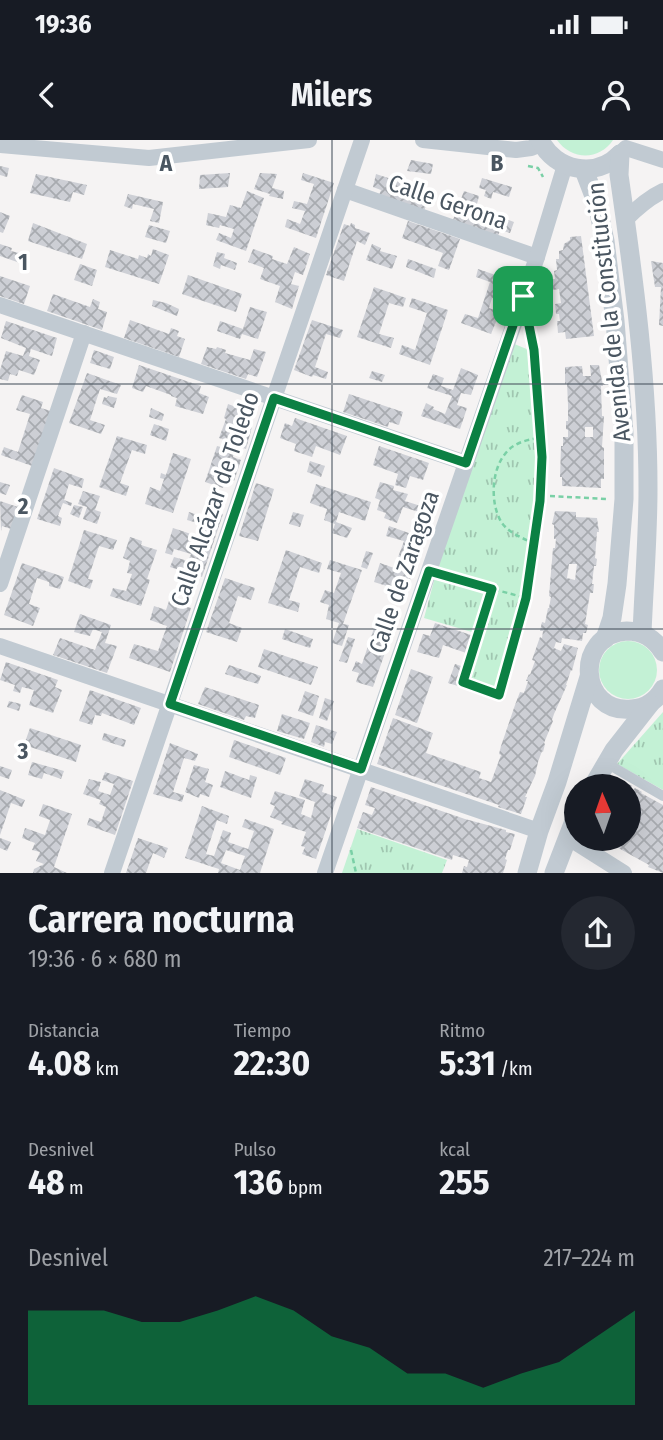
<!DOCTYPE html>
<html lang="es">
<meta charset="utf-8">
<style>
body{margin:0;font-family:"Fira Sans Condensed",sans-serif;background:#242831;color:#f1f3f6;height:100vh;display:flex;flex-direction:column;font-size:26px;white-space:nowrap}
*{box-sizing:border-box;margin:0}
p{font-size:23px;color:#9ea1a6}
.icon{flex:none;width:38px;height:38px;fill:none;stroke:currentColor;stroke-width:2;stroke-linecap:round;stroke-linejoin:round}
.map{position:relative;height:733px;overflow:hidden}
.details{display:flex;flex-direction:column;background:#171b24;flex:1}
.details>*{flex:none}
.needle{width:46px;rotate:358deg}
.buttons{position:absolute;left:564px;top:634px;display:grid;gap:14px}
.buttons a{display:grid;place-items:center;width:77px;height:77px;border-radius:50%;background:#171b24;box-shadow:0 7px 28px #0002;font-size:35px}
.pin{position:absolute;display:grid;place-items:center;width:60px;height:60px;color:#fff;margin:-30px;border-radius:14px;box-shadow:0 4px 10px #0006}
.round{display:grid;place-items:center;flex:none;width:74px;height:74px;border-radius:37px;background:#242831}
.head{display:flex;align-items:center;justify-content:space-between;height:119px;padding:0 28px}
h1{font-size:38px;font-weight:700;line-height:52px}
.figures{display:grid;grid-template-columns:repeat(3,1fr);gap:10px;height:119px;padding:7px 28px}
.figures div{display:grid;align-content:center}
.figures b{font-size:35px;font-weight:700}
.figures small{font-size:19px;font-weight:400}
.figures p{font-size:19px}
.chart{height:196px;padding:14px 28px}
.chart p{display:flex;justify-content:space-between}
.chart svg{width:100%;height:126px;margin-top:7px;fill:#0b8043;opacity:.7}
.status{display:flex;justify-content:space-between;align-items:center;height:49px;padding:0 35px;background:#171b24;direction:ltr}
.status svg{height:19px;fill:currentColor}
header{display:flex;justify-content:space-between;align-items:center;height:91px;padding:0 28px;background:#171b24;font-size:32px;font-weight:700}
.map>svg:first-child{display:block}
.grass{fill:url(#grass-tufts)}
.garden{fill:#c3f1d5}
.building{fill:url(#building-cross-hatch);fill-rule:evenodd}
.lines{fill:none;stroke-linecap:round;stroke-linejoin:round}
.path{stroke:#7ad0a6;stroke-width:2.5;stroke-dasharray:5 3.5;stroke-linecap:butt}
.pedestrian{stroke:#c1cad2;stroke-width:10}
.minor{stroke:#c1cad2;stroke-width:16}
.tertiary{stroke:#c1cad2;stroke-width:19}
.route-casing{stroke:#fff;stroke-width:14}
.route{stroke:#0b8043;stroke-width:9}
.grid{fill:none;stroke:#4a5661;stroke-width:2;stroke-opacity:0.55}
.labels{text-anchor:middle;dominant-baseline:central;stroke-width:7;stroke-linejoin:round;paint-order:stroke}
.street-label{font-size:24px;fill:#4a5661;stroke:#fff}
.grid-label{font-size:23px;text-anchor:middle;font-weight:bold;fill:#4a5661;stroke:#fff;stroke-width:7;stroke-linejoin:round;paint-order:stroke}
</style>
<div class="status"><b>19:36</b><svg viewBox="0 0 49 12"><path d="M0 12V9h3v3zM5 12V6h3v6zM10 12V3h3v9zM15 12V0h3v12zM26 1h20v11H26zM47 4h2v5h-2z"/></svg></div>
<header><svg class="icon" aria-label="back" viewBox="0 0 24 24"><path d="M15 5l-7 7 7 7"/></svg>Milers<svg class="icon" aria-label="person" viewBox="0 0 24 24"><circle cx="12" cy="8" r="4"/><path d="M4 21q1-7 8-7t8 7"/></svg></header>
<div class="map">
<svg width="663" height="733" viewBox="0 0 663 733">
<defs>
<pattern id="grass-tufts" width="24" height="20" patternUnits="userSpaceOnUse" patternTransform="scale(1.75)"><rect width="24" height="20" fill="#c3f1d5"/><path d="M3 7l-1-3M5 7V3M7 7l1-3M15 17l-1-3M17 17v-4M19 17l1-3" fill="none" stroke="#a0c6b0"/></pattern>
<pattern id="building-cross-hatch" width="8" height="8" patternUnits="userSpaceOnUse" patternTransform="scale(1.75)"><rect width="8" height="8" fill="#cdcfd5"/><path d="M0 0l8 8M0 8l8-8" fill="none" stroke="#a8abb0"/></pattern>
</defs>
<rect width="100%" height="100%" fill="#f5f3f3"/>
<g class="grass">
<polygon points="512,203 529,210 538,324 529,407 520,465 496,549 468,539 482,495 424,478 438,426"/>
<polygon points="663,572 663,650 617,624"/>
<polygon points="357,689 447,720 442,733 342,733"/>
</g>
<g class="garden">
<path d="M557,0H613C599,21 571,20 557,0Z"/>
<circle cx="628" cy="530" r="29"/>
</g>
<g class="building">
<polygon points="411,20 433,24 431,34 407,31"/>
<polygon points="0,26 9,28 7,37 0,35"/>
<polygon points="230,33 228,47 199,49 200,35"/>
<polygon points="260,33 277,34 272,48 284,51 283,59 269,56 270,54 254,49"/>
<polygon points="303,33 334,43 316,98 285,87 287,79 300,84 305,71 292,68 294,61 307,64 314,44 301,40"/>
<polygon points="36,34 87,45 84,55 73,52 70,62 30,53"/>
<polygon points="376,34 431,52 424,71 379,55 381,50 373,47"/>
<polygon points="482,38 512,47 509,57 493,52 491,59 484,56 486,50 479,48"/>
<polygon points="247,51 264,58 246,111 216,100 219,93 231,98 234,89 220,85 219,88 206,85 208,73 226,77 230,65 241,68"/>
<polygon points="464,51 479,56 476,68 514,82 510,93 500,90 498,96 453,80"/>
<polygon points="128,54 163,62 159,83 150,81 154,69 133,64 132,69 124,66"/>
<polygon points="0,72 10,76 3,93 0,92"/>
<polygon points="408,81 460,99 449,130 438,126 443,113 402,98"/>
<polygon points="33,83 87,104 82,119 28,101"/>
<polygon points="351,83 355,85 355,88 370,93 365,105 357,101 344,141 326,135 344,84 350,86"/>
<polygon points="149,85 170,91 166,103 145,97"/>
<polygon points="581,96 594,196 566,199 565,192 558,193 557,181 560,181 559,174 556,174 555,164 561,163 559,149 553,150 552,139 555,139 554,131 557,130 556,119 559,119 559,111 563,110 564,104 570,100 570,97"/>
<polygon points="0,104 12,108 11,111 23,114 20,123 0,116"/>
<polygon points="372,104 381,108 380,111 397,116 392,129 366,120"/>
<polygon points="294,107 310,114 303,135 295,132 291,144 299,146 292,169 275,162 280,146 260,139 264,128 248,122 253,109 273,116 272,119 287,124"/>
<polygon points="153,109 169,115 159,144 105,127 110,110 138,119 139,115 147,118 148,114 151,116"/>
<polygon points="217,112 225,114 224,118 237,123 235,130 221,125 220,129 213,126"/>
<polygon points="408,119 436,129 434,138 406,127"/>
<polygon points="651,121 663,123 663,186 659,185 661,147 655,147"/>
<polygon points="80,124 97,130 92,146 74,140"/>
<polygon points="478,129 510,140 503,162 492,158 489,168 500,172 491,194 461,183 465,174 478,178 490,142 476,137"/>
<polygon points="188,135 242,154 236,172 182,154"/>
<polygon points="0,136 30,146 24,164 0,156"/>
<polygon points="374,147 406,158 403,167 389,163 379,194 394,198 391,208 357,197"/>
<polygon points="53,154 90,167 93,159 100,162 98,169 107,172 102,190 47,171"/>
<polygon points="412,158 448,170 430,225 399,214 402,205 415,210 427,173 409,167"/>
<polygon points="153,160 166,163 179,169 177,176 152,166"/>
<polygon points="250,167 267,172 258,199 242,194 240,199 217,191 220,181 243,189"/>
<polygon points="130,180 169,194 171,188 179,191 177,196 185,199 179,217 124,198"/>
<polygon points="312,180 343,190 340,198 326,194 315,227 328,232 326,239 313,235 312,237 294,230"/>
<polygon points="6,181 57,198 52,216 31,209 29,216 40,220 34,235 19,230 17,236 10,234 8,241 0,239 0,230 6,211 23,216 26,208 1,198"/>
<polygon points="207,207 216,209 217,207 226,210 225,213 250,220 254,209 266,212 257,237 248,234 246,239 201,224"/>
<polygon points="94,210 114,217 110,229 90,223"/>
<polygon points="139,225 201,246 199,253 209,257 203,274 175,266 177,258 171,256 171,255 146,246 143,252 132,248"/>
<path d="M590,225H599L603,246H601L602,276H604L602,307L604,308V339H601V348L562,346V337H560L561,306H563V297H568V290L566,289V281H568V265L567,243L565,244V227L582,226L583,236H591ZM585,287H593V297H585Z"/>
<polygon points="461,228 478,235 471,255 461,253 457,265 467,268 460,289 421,276 426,263 434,267 433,269 445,274 452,256 427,248 433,234 444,238 441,246 453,250"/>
<polygon points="372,231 385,235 382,242 369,238"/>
<polygon points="87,233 121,245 117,254 100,249 90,280 105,285 101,294 69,283"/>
<polygon points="349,254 403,272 399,285 389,282 388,287 343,272"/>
<polygon points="22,255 43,262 41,268 51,271 32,326 1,315 4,307 18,312 30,274 16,270"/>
<polygon points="108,256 117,258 114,268 102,264 104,257 107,258"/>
<polygon points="228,264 249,272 245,284 252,287 246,309 237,306 234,312 233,317 241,320 234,341 226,338 223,348 205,342 217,306 225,308 228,301 219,298 226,279 224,278"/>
<polygon points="151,268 164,274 162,281 149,277"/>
<polygon points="295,278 347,296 340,315 316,306 312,317 294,311 296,304 280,298 285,283 292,286"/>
<polygon points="154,284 169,289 166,301 150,295"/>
<polygon points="117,296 147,305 145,314 132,310 120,343 129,346 126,356 99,347"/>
<polygon points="379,306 429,323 423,340 410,336 406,348 395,345 398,334 373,325"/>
<polygon points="173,313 191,319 173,373 145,364 150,347 160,351 164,339 160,338 161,333 166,335"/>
<polygon points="310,321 325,326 321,337 307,332"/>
<polygon points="54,328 84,339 82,348 69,344 64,360 72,363 71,366 63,363 58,376 62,378 60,386 37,379"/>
<polygon points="0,342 10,345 6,355 0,353"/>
<polygon points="380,342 394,346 393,350 408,354 405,361 427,368 425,374 403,367 397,383 384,378 386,373 377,370 380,360 375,358"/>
<polygon points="256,343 274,349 258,401 239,396"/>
<polygon points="316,344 371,362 365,381 339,372 336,382 352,388 347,398 332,393 335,384 324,380 327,369 310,363"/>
<polygon points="83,351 100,356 95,370 101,372 97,384 83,379 87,367 78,364"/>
<polygon points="0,361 18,367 11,389 2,386 1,391"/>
<polygon points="74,365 83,367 79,378 70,374"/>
<polygon points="213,371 223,374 202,437 170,427 174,417 188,421 191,414 174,409 172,415 165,413 173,388 197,396 201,384 187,380 189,372 210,379"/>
<path d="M555,371L576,372V377L597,378L599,392H597L595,418L597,419L596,426H594L592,444H594L593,453H590L585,484L588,485L586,493H583L582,501L562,498L561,503L556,502L554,508L561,511L564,504L578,508L572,531L571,530L566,545H567L554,574L552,580L553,581L544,603L545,604L543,612L542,611L538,622L535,636L525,657H527L521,674L498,667L499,665L377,624L393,578L433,593L426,613L481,632L479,638L491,642L501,615L499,614L501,606L515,565L520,552L524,553L528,541H526L529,534L530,535L535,521L532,520L540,497L542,498L543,491H540L542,482L545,483L548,468H549L551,457L549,456L553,408H555L556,399H554V385L552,384ZM569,424H577L575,440L567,438Z"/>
<polygon points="293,372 304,375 300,387 289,384"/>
<polygon points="389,386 423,398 416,419 408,416 404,428 413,431 406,452 374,442 380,423 394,428 404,401 386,396"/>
<polygon points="84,390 117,400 113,410 99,406 88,439 93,440 90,449 68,441"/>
<polygon points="130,397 142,401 141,405 157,410 147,439 150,440 141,466 110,456 113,448 126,451 132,434 127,433 130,421 123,418"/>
<polygon points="286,410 322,423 319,433 300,427 289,460 300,463 298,472 268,463"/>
<polygon points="366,411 373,413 367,429 361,427"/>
<polygon points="330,420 362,430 343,484 349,485 342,506 332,503 339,483 326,479 329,465 320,462 325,450 334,453 341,433 327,429"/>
<polygon points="22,423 64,437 60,449 49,446 49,442 37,438 29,464 40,468 33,486 4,475"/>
<polygon points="225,438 255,448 251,460 238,456 229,483 242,488 237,502 206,492"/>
<polygon points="169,461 191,468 170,532 129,518 134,504 158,511 167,486 150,480 154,466 166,470"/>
<polygon points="80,474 111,485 105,503 117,506 107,533 53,515 60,498 95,510 102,492 93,489 90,496 74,492"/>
<polygon points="435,483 474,496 469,514 443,505 439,518 417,512 423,494 430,496"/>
<polygon points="374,488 392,493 373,547 356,542 359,533 352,531 356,521 362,524"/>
<polygon points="285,489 313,499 310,508 282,499"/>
<polygon points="348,497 355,499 347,523 339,521"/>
<polygon points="264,509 318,527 311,545 258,527"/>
<polygon points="6,522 58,540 55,547 62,550 53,573 29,565 34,550 22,547 20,553 13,551 15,545 0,540"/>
<polygon points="455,524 464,527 458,546 448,543"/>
<polygon points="229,525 261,536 258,544 225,534"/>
<polygon points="411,529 433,537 417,583 395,575"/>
<polygon points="205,547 259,565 255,578 246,576 244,580 198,564"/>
<polygon points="90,550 141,568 134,585 102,573 101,576 95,575 92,585 79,581"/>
<polygon points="305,551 319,556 313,576 298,571"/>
<polygon points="325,558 334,561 327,581 319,578"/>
<polygon points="9,561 21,564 19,571 7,567"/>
<polygon points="282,574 310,583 304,599 277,591"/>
<polygon points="316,585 337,592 332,604 325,602 324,607 311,602"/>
<polygon points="30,588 81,605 76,622 24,605"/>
<polygon points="104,593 126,600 124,607 102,600"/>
<polygon points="234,600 286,618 280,635 229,617"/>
<polygon points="170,603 198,614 195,621 184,618 173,652 184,655 182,662 153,654"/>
<polygon points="32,622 64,631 61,639 44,633 42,639 28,635"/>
<polygon points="194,625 209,629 205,642 213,645 209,657 200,654 199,658 185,652"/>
<polygon points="0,626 12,630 9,639 0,636"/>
<polygon points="225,631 249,640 250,635 257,637 251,658 220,647"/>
<polygon points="105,632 133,641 115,695 87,685 89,678 101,682 106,667 99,664 101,660 83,654 89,639 101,642 98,651 110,655 114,644 102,640"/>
<polygon points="305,639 324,645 322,652 337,657 316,719 302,714 305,707 301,706 306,692 281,684 283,682 270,677 275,666 270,664 275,651 305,660 301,674 311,678 315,662 299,656"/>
<polygon points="620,639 632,646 630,648 633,650 635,648 642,652 641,653 663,665 663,733 648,727 649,725 613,705 612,707 604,702 605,700 601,698 628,698 628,646 616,646"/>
<polygon points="371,647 465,679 506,690 506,692 515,694 510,710 508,710 505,719 507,720 503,733 462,733 464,726 467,727 469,720 453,715 452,720 357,688 363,672 372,675 375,668 365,665"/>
<polygon points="0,650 25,660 22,667 11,663 0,695"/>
<polygon points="43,664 72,674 54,727 67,733 33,733 34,729 44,724 36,721 40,712 32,710 35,703 22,698 25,688 45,695 50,680 39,676"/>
<path d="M202,666L229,676L227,684L217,680L206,714L214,716L223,690L231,693L228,702L248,709L254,691L242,687L245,679L274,689L260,733H218L219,729L185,718ZM226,710L245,716L240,730L221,723Z"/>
<polygon points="0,698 11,702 7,711 0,708"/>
<polygon points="138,698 168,708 164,718 153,713 146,733 126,733"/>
</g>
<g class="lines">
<g class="path">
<polyline points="528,26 538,28 543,37"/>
<polyline points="550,356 607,359"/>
<path d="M535,404C523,398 510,394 502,383C490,365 491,331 505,314C513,303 526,300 539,298"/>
<polyline points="445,436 526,458"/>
<polyline points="492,449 463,542 499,555 526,458 540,361 542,317 534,210 530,188"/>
<polyline points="351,710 356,733"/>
</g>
<polyline class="pedestrian" points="606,623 663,656"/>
<g class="minor">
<polyline points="423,0 516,10 531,8 541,4"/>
<polyline points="0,5 149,18 309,0"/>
<polyline points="620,14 626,8 663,20"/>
<polyline points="345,50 537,117"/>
<path d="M625,80C637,68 648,58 663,51"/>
<polyline points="0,165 466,323"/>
<polyline points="0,444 84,193"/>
<polyline points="0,506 539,691"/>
<polyline points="567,697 624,733"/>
<polyline points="112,733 362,0"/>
<polyline points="325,733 537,117 565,25"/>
</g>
<g class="tertiary">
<path d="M540,0C555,31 596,39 620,14"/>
<path d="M620,14L619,35C634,139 648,243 648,349C648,397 644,445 642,493"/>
<polyline points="584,30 597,64 605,101 615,181 624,293 624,359 617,444 612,478 605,499"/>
<path d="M663,512C655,499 642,491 627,491C573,494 579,575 632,569C646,568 656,561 663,549"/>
<polyline points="593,646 614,610 650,564"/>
<polyline points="527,733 539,691 557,642 589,537"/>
<polyline points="554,733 576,676"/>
</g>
</g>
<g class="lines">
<g class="route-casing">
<polygon id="route" points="523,156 534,210 542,317 540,361 526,458 499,555 463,542 492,449 429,431 361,629 170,564 274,258 466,323"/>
</g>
<use href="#route" class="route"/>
</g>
<path class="grid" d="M332,0V733M0,244H663M0,489H663"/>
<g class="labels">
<g class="street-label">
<text transform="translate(448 62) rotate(19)">Calle Gerona</text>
<text transform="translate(609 172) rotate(-96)">Avenida de la Constitución</text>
<text transform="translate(215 359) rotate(-71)">Calle Alcázar de Toledo</text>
<text transform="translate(404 432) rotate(-71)">Calle de Zaragoza</text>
</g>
</g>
<g class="grid-label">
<text x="166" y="31">A</text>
<text x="497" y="31">B</text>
<text x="23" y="130">1</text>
<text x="23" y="374">2</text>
<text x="23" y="619">3</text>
</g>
</svg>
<div class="buttons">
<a><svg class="needle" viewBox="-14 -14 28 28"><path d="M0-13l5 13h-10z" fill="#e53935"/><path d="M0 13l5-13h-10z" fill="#9ea1a6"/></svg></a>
</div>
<div class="pin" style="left:523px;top:156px;background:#1e9e55"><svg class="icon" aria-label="arrive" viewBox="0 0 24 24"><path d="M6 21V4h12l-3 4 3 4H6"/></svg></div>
</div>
<section class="details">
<div class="head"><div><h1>Carrera nocturna</h1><p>19:36 · 6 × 680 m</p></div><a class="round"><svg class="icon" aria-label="share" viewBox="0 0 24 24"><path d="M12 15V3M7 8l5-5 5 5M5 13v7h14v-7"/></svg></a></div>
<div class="figures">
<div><p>Distancia</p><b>4.08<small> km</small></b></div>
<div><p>Tiempo</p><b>22:30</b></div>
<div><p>Ritmo</p><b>5:31<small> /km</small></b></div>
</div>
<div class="figures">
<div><p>Desnivel</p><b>48<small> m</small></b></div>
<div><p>Pulso</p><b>136<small> bpm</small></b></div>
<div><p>kcal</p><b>255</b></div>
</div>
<div class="chart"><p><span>Desnivel</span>217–224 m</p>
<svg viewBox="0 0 160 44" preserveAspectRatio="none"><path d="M0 44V11L10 11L20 11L30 15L40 15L50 11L60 6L70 11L80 20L90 24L100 33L110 33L120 38L130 33L140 29L150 20L160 11V44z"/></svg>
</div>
</section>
